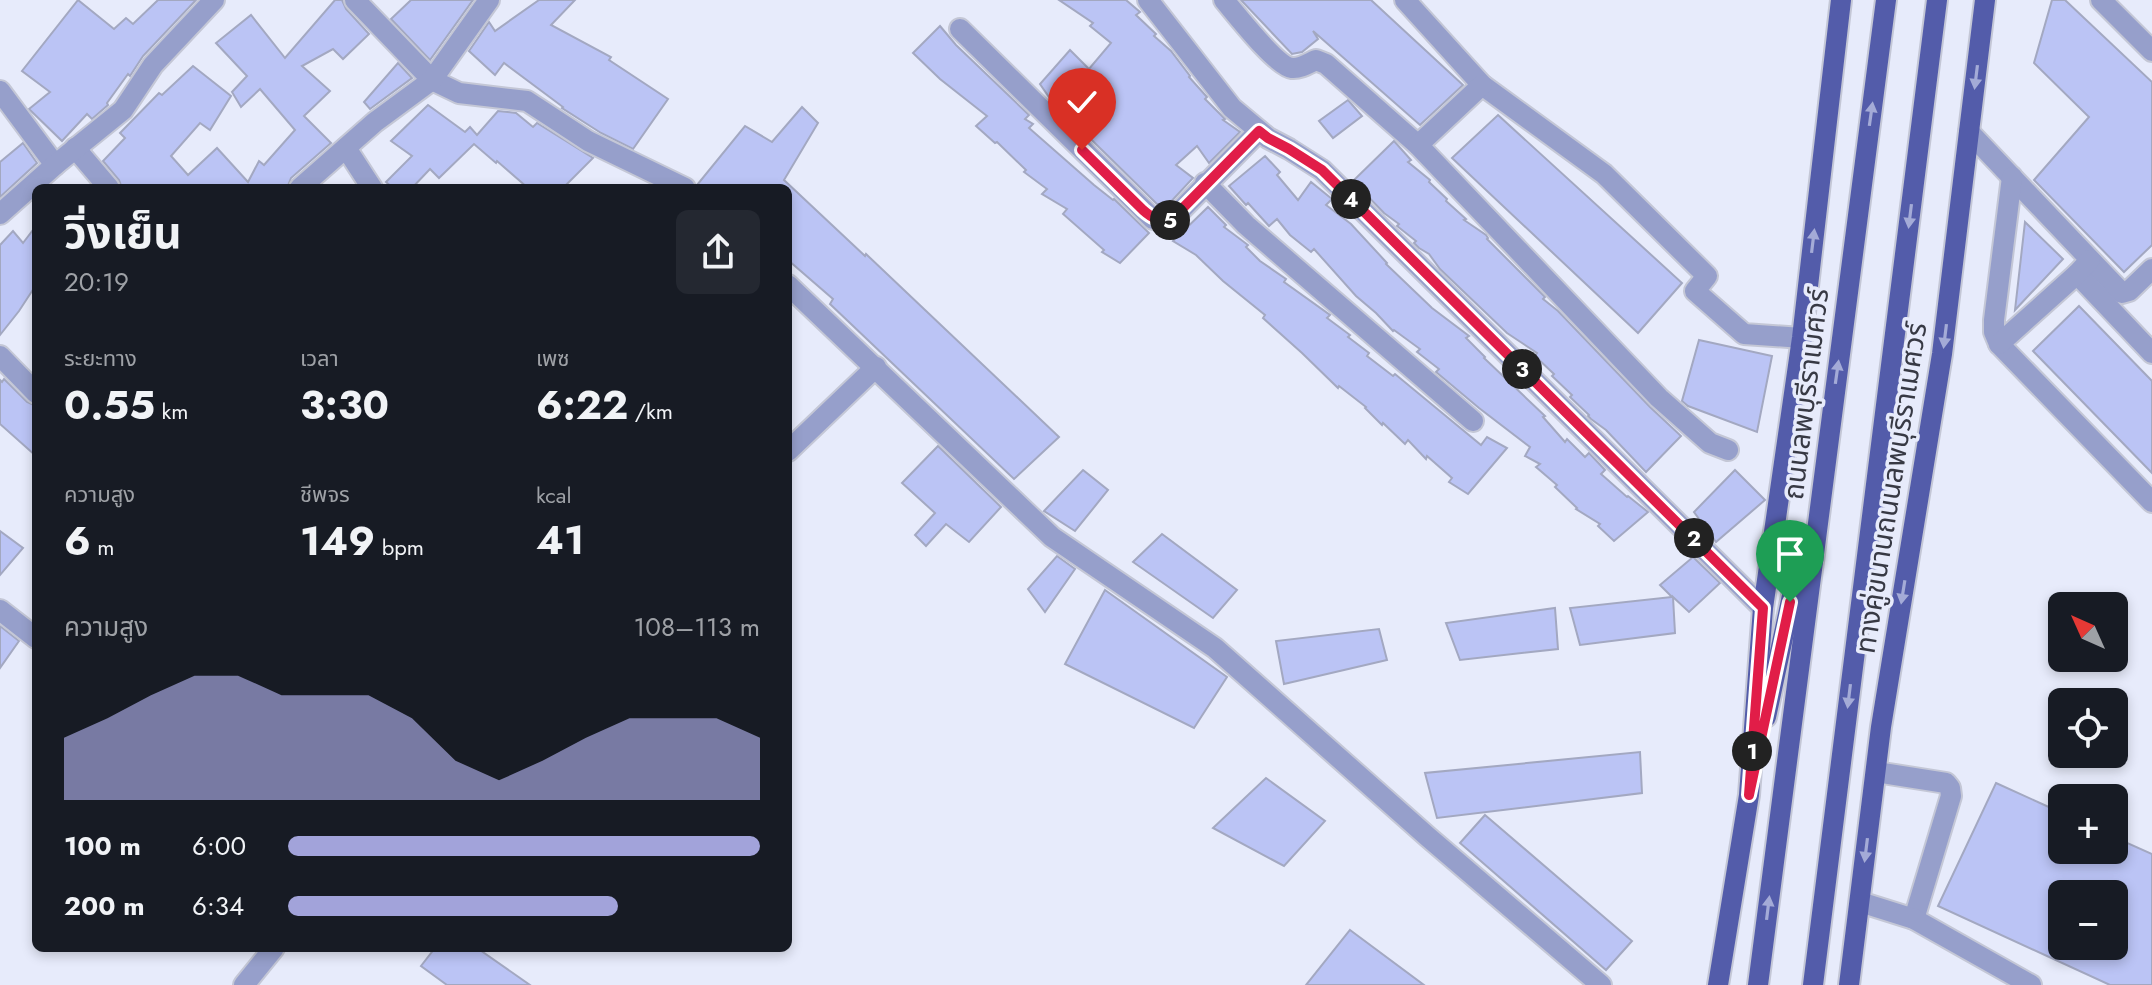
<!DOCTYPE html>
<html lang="th">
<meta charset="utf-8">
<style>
body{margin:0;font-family:Jost,"Noto Sans Thai",sans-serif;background:#242831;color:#f1f3f6;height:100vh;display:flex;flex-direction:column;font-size:30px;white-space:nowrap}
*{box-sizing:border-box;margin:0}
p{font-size:26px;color:#9ea1a6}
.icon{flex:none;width:44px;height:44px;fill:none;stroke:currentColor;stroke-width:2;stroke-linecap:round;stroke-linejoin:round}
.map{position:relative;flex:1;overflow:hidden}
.details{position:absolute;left:32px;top:184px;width:760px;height:768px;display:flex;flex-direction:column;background:#171b24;border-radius:12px;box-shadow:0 4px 12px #0003}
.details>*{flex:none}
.needle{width:52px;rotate:315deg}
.controls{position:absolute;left:2048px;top:592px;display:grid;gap:16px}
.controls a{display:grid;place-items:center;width:80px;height:80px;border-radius:12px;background:#171b24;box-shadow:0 4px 12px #0003;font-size:40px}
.pin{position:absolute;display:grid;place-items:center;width:68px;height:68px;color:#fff;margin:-82px -34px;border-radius:50% 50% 50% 0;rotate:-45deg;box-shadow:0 0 8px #0007}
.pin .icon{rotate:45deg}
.km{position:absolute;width:40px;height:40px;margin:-20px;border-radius:50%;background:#222;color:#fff;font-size:22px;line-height:40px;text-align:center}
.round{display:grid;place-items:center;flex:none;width:84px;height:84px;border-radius:12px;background:#242831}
.headline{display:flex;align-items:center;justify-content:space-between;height:136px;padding:0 32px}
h1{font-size:44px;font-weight:700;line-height:60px}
.stats{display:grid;grid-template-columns:repeat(3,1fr);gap:12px;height:136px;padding:8px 32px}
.stats div{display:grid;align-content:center}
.stats b{font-size:40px;font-weight:700}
.stats small{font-size:22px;font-weight:400}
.stats p{font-size:22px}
.chart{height:224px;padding:16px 32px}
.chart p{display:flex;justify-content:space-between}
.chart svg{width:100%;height:144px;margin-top:8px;fill:#a2a3da;opacity:.7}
ul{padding:0 32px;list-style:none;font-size:26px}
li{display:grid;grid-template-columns:128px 96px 1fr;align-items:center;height:60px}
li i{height:20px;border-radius:10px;background:#a2a3da}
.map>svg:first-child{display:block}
.building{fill:#bbc4f5;stroke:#a3a8c1;stroke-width:2;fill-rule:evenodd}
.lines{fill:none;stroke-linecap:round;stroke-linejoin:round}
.minor-casing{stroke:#c4c7d6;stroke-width:24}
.major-casing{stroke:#c4c7d6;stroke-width:24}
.minor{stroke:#969fcb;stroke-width:20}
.major{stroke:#535caa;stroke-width:20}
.oneway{fill:#a4abd7}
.route-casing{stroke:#fff;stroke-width:16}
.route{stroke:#e11d48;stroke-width:10}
.labels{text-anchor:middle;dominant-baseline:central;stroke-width:7;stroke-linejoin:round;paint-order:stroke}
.street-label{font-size:28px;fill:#373944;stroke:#e7ebfb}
</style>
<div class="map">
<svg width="2152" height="985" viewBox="0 0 2152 985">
<rect width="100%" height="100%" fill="#e7ebfb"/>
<g class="building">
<polygon points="78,0 114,29 126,18 133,24 158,0 196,0 143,56 130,76 128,74 107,103 108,105 92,119 87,114 62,141 29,109 50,92 22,71"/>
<polygon points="335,0 342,0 346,9 369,34 343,59 333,49 302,66 330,91 304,116 331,143 291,178 287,188 122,188 119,180 103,161 125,138 120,133 159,93 162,95 193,66 231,96 210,130 200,123 171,156 188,175 217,148 248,182 259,161 264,165 295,130 260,89 241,107 232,92 247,76 216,43 251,15 285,58"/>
<polygon points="411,0 473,0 430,60 391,19"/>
<polygon points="539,0 575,0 551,25 611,57 609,60 668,99 633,149 601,133 562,108 563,107 504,63 495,75 469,51 489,22 495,31"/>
<polygon points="1059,0 1126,0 1140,12 1136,15 1156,34 1154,36 1171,51 1190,76 1189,77 1207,97 1205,99 1225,119 1223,120 1240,132 1209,163 1197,146 1176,165 1193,178 1166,207 1159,206 1051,100 1040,84 1070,50 1089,69 1111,43 1090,26 1093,23"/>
<polygon points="1241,0 1371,0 1463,85 1420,125 1313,31 1318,39 1302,52 1292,54"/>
<polygon points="2052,0 2065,0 2152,82 2152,245 2124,272 2034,180 2089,117 2034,63"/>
<polygon points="940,26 956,45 1029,115 1025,119 1033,124 1029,128 1094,185 1113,200 1114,199 1149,233 1120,263 1102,252 1104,250 1063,214 1067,209 1042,194 1047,189 1024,172 1026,170 997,142 995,143 976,126 987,116 940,79 913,53"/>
<polygon points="398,63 412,78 370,109 364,102"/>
<polygon points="1348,100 1362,116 1333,138 1319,121"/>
<polygon points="428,105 465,132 470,127 477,135 498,111 516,113 533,127 537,123 593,158 563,188 528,188 497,161 496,163 474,144 439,178 430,169 412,188 393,188 386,182 412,156 391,141"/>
<polygon points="802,107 818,123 784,180 865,256 866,254 1059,437 1014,479 830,304 833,299 788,260 788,188 698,188 697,185 745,126 772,142"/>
<polygon points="1498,115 1682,283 1638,333 1452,158"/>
<polygon points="1394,141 1411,160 1408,162 1430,180 1429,182 1447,199 1446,201 1466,219 1464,220 1486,235 1488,238 1487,239 1545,297 1543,299 1558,311 1650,407 1681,436 1646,472 1606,430 1591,419 1588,416 1589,415 1570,397 1572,395 1552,376 1554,374 1535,356 1537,353 1507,333 1440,269 1429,254 1419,248 1414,243 1416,241 1397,226 1399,224 1384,213 1353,181"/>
<polygon points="23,143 37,163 0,197 0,162"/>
<polygon points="1265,156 1280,172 1277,175 1298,200 1311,182 1332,199 1326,205 1351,224 1387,263 1386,264 1432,308 1469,336 1466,338 1485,357 1484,358 1545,416 1543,417 1565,442 1567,439 1585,457 1589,453 1605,470 1601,474 1627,497 1628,496 1648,512 1614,541 1598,526 1600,524 1576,509 1577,508 1555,487 1557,485 1536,467 1540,464 1525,456 1530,447 1479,408 1436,372 1439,369 1417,352 1420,349 1394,330 1393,331 1376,313 1356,296 1314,249 1311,252 1290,235 1277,219 1269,226 1248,203 1246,205 1229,186"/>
<polygon points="1208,207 1226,225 1224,227 1248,245 1246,247 1260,261 1286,279 1284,282 1330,315 1327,318 1350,335 1348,337 1369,353 1367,356 1393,376 1395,374 1481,445 1487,437 1507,448 1468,494 1449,482 1452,478 1427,456 1426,459 1408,440 1405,444 1383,423 1382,425 1365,408 1366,407 1339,386 1338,388 1302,353 1263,318 1265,315 1223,281 1196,255 1173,241"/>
<polygon points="2025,222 2063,259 2015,310"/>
<polygon points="36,226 36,285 19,311 0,335 0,245 13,231 23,243"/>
<polygon points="2079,306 2152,381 2152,473 2033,351"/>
<polygon points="1699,340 1772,356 1757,432 1688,406 1682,401"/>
<polygon points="4,379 27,402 36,406 36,456 0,424 0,380 2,382"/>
<polygon points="938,446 1001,507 969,542 946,524 926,546 915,535 935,513 902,483"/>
<polygon points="1083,470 1108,490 1075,531 1044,511"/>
<polygon points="1735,470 1765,500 1716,542 1694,512"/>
<polygon points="0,531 23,548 0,575"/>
<polygon points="1162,534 1237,590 1213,618 1133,562"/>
<polygon points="1057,556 1075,569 1045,612 1028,589"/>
<polygon points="1693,557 1720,583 1689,612 1673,597 1675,633 1580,645 1570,608 1672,597 1660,585"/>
<polygon points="1105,590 1227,677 1194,728 1065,664"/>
<polygon points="1555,608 1558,649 1460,660 1446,623"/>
<polygon points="0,626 19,641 0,668"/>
<polygon points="1379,629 1387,660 1284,684 1276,641"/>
<polygon points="1640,752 1642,793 1437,818 1425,773"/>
<polygon points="1266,778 1325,821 1284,866 1213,828"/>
<path d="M1996,783L2062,813V850H2114V837L2152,854V985H2110L1938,906ZM2062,894H2114V946H2062Z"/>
<polygon points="1485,815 1632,941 1606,970 1460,843"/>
<polygon points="1350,930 1424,985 1306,985"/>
<polygon points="435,948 477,948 530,985 447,985 421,966"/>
</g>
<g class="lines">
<g class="minor-casing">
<g id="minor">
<polyline points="355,0 432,80 459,93 527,101 588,141 685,188"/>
<polyline points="1148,0 1232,108 1268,138 1289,149 1322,170 1763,608"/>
<path d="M1224,0C1236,14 1276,66 1292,68C1300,69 1309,63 1316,60L1326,64L1418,145"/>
<polyline points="1405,0 1482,85 1604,174 1707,276 1695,291 1744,334 1802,338"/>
<polyline points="2101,0 2152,51"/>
<polyline points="960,29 1153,219 1171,220 1259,131"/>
<polyline points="1482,85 1418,145 1659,398 1710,443 1728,450"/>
<polyline points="0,91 55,165"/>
<polyline points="1969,132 2122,293 2129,291 2152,269"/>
<polyline points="75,148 109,188"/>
<polyline points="346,148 372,188"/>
<polyline points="2012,177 1994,320 1994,332 1999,344 2152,502"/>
<polyline points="1205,183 1246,225 1473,421"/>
<polyline points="300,188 375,122 432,80 489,0"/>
<polyline points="0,214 55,165 123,110 153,65 214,0"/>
<polyline points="2077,274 2152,353"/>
<polyline points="788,285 1052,537 1215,648 1428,837 1601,985"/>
<polyline points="1999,344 2077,274 2090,260"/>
<polyline points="0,356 36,393"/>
<polyline points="788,451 876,367"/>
<polyline points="0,610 36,638"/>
<polyline points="1876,772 1946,783 1950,788 1951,796 1914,919"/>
<polyline points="1860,902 1914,919 2031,985"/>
<polyline points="244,985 274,948"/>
</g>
</g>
<g class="major-casing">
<g id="major">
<polyline points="1766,717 1802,549"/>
<polyline points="1718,985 1749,795 1763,608 1802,338 1841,0"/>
<polyline points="1758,985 1886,0"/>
<polyline points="1813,985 1937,0"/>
<polyline points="1849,985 1881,727 1942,354 1985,0"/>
</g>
</g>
<use href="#minor" class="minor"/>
<use href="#major" class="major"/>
</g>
<defs><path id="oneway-solid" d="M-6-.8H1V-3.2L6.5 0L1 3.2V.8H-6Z" transform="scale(2)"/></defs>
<g class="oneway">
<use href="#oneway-solid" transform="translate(1976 77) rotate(97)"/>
<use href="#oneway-solid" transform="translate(1871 114) rotate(-82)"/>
<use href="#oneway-solid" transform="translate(1910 216) rotate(97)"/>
<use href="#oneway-solid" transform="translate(1813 241) rotate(-83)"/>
<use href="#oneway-solid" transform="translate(1945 336) rotate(97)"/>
<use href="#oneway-solid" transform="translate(1837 372) rotate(-82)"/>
<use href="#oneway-solid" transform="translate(1903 592) rotate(99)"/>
<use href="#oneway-solid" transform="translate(1849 696) rotate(97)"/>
<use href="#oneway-solid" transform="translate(1866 850) rotate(97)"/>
<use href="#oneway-solid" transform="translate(1768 908) rotate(-83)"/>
</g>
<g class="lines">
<g class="route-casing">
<path id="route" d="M1082,150L1143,210C1152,218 1158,221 1171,220L1259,131L1268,138L1289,149L1322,170L1763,608L1749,795L1790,602"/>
</g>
<use href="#route" class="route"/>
</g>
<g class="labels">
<g class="street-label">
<text transform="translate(1806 394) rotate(-83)">ถนนลพบุรีราเมศวร์</text>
<text transform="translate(1891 488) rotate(-81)">ทางคู่ขนานถนนลพบุรีราเมศวร์</text>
</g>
</g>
</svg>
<div class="controls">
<a><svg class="needle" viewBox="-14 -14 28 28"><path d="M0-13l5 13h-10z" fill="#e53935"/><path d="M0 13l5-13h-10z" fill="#9ea1a6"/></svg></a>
<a><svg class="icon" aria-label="locate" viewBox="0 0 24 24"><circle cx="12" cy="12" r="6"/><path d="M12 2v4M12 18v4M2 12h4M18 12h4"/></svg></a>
<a>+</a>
<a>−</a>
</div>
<div class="pin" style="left:1790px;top:602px;background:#1e9e55"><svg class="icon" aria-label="arrive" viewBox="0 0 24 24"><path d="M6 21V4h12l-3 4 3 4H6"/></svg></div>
<div class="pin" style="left:1082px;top:150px;background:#d93025"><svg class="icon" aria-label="check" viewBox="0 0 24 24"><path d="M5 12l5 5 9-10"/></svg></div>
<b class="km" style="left:1752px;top:751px">1</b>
<b class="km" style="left:1694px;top:538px">2</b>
<b class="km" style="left:1522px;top:369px">3</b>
<b class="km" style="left:1351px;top:199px">4</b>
<b class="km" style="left:1170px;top:220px">5</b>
<section class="details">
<div class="headline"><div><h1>วิ่งเย็น</h1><p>20:19</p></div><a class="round"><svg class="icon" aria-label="share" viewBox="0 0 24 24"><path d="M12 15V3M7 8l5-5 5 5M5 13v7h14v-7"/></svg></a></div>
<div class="stats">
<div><p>ระยะทาง</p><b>0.55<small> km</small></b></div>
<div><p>เวลา</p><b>3:30</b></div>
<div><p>เพซ</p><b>6:22<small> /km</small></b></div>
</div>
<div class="stats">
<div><p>ความสูง</p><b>6<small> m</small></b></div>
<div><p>ชีพจร</p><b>149<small> bpm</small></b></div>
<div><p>kcal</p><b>41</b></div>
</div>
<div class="chart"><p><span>ความสูง</span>108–113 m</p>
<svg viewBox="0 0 160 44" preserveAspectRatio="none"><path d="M0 44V25L10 19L20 12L30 6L40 6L50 12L60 12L70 12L80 19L90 32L100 38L110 32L120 25L130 19L140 19L150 19L160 25V44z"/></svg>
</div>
<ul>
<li><b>100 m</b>6:00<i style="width:100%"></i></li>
<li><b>200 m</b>6:34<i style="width:70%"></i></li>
</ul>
</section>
</div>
